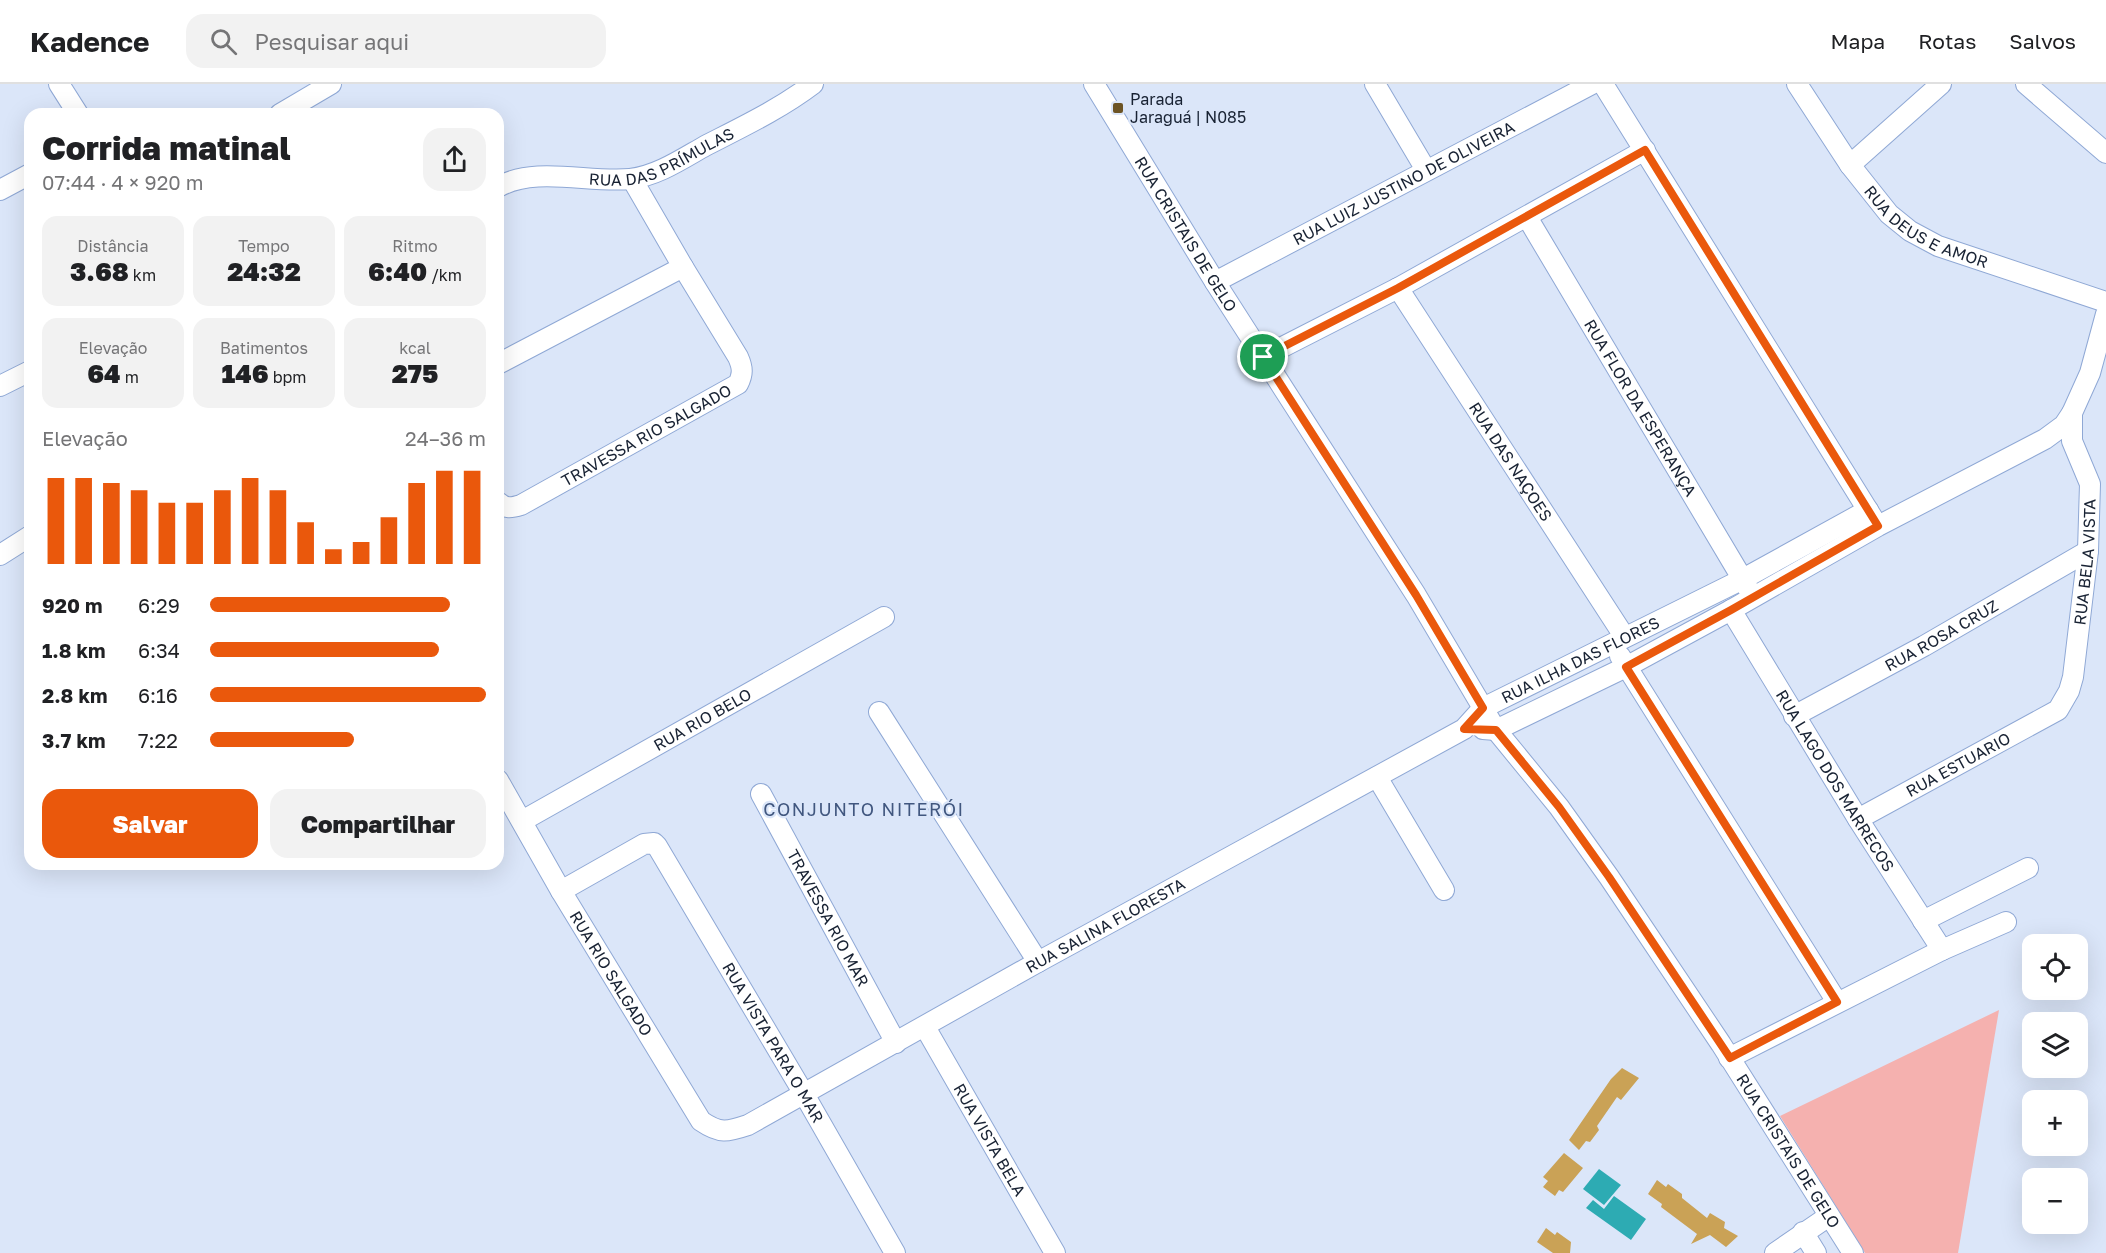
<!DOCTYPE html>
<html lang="pt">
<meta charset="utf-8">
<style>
body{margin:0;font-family:"Golos Text",sans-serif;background:#f2f2f2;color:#202124;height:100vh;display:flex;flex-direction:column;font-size:22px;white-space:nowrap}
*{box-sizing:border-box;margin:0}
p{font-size:20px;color:#757577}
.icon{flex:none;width:33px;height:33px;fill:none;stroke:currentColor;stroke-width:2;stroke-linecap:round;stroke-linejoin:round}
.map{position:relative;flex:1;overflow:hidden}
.details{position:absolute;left:24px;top:24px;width:480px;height:762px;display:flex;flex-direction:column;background:#fff;border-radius:18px;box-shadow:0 6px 24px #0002}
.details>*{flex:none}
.buttons{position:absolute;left:2022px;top:850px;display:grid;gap:12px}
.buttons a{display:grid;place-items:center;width:66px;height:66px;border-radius:12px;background:#fff;box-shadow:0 6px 24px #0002;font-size:30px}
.pin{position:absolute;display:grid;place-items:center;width:51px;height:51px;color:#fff;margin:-26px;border:3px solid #fff;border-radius:50%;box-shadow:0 2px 6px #0007}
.round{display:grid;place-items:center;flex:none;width:63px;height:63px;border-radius:18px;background:#f2f2f2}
.head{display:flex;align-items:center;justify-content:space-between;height:102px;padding:0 18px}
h1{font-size:33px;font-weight:800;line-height:45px}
.stats{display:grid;grid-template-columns:repeat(3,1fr);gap:9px;height:102px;padding:6px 18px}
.stats div{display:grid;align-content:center;border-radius:15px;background:#f2f2f2;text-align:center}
.stats b{font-size:26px;font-weight:800}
.stats small{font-size:16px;font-weight:400}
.stats p{font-size:16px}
.chart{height:168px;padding:12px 18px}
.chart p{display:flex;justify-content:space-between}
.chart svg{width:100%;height:108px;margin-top:6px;stroke:#ea580c;stroke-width:6}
.cta{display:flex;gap:12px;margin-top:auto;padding:12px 18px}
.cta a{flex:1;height:69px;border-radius:18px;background:#ea580c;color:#fff;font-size:24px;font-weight:800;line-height:69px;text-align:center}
.cta a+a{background:#f2f2f2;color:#202124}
ul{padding:0 18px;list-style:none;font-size:20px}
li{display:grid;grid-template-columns:96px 72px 1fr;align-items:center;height:45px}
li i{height:15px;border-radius:8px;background:#ea580c}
header{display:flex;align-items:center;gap:36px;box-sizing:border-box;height:84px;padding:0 30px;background:#fff;border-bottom:2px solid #e0e0e0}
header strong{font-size:28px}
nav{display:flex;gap:33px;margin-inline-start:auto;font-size:21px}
.search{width:420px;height:54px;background:#f2f2f2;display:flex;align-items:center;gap:15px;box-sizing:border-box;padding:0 21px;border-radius:18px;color:#757577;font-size:22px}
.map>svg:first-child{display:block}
.green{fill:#f5b1af}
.water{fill:#2dabb3}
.building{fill:#caa256}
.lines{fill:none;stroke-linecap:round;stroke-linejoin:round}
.minor-casing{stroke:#8fa8d5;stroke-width:22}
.minor{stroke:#fff;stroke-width:20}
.route-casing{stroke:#fff;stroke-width:12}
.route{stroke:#ea580c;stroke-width:8}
.poi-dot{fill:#6c5425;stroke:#dbe6f9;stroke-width:2}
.labels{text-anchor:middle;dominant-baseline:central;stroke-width:4.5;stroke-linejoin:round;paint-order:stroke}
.poi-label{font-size:16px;fill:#182233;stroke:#dbe6f9;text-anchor:start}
.street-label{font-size:16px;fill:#182233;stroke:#dbe6f9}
.neighbourhood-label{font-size:18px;letter-spacing:1.5px;fill:#41577f;stroke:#dbe6f9}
</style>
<header>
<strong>Kadence</strong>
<div class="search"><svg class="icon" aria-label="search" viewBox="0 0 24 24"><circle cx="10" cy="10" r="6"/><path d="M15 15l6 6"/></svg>Pesquisar aqui</div>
<nav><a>Mapa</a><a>Rotas</a><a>Salvos</a></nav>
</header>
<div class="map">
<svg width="2106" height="1169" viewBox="0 0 2106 1169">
<rect width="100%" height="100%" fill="#dbe6f9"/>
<polygon class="green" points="1999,926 1958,1169 1865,1169 1780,1032"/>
<g class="water">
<polygon points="1599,1085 1621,1101 1604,1121 1583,1105"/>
<polygon points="1614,1112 1646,1135 1631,1156 1586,1124 1593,1116 1604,1125"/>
</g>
<g class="building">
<polygon points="1622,984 1639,994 1621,1016 1617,1013 1597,1042 1599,1046 1590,1058 1586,1057 1579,1066 1569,1056 1611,995"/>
<polygon points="1564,1069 1583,1084 1563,1108 1559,1106 1555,1112 1543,1103 1548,1097 1543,1093"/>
<polygon points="1657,1096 1666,1103 1668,1100 1682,1110 1682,1114 1707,1134 1710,1129 1725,1138 1724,1144 1738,1152 1726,1163 1710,1151 1691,1160 1697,1150 1661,1123 1662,1120 1648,1110"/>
<polygon points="1546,1144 1555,1151 1557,1148 1571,1158 1570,1169 1553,1169 1537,1158"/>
</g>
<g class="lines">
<g class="minor-casing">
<g id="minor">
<polyline points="59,0 78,30"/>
<path id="s1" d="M1094,0L1215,198L1416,511L1496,646L1559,723L1609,793L1721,960L1853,1169"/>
<polyline points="1375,0 1426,86"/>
<polyline points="1603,0 1874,436"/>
<path id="s2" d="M1797,0L1850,81L1889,130L1910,147L1938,162L2106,218"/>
<polyline points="2026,0 2106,69"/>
<polyline points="280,30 331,0"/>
<polyline points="1850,81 1941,0"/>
<path id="s3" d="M498,103C535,82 588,99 630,95C657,92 682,75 705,62C742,43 780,25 813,0"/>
<polyline points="0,106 30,90"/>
<path id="s4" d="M1527,133L1749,506"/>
<path id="s5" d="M1215,198L1592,0"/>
<path id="s6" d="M1398,204L1624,552"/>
<polyline points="1263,273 1398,204 1645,66"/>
<polyline points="498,280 683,183 632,95"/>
<polyline points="0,302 30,287"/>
<path id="s7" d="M498,418C506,425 511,424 521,421L738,300C743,290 743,284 738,273L683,183"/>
<polyline points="0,471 30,452"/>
<path id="s8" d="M1731,526L1858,735L1942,866"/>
<polyline points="1620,572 1837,918"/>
<polyline points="879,628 1038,878"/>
<path id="s9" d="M1794,632L1924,562L2088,467"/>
<polyline points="1483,645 1496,646 1626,583 1731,526 1878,442 2045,355 2064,341 2072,329"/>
<polyline points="1377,693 1444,806"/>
<path id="s10" d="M498,696L561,807L701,1037C720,1050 727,1048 748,1041L1038,878L1464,645L1483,624L1743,495L1868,426"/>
<path id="s11" d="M761,710L896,959"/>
<path id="s12" d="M1858,735L2058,626L2069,607L2073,593L2088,467L2090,400L2072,357V329L2090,289L2106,230"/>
<path id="s13" d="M522,737L884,533"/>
<path id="s14" d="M561,807L644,760L654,759L657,762L804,1010L895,1169"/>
<polyline points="1923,837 2028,784"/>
<path id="s15" d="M925,943L1055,1169"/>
<polyline points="1729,974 1942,866 2006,838"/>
<polyline points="1803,1148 1816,1169"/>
<polyline points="1775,1169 1829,1132"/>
</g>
</g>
<use href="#minor" class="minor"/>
</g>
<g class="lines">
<g class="route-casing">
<polygon id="route" points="1645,66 1878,442 1731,526 1626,583 1837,918 1730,974 1609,793 1559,723 1496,646 1464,645 1483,624 1416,511 1263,273 1398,204"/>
</g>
<use href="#route" class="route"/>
</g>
<rect class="poi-dot" x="1112" y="18" width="12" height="12" rx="3"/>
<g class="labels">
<g class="poi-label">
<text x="1130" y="15">Parada<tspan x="1130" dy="18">Jaraguá | N085</tspan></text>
</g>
<g class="street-label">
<text stroke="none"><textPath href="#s3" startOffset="170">RUA DAS PRÍMULAS</textPath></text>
<text stroke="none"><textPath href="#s5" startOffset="213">RUA LUIZ JUSTINO DE OLIVEIRA</textPath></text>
<text stroke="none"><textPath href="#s2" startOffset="198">RUA DEUS E AMOR</textPath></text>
<text stroke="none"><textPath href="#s1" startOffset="176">RUA CRISTAIS DE GELO</textPath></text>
<text stroke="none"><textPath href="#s4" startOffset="222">RUA FLOR DA ESPERANÇA</textPath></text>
<text stroke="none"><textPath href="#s7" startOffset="168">TRAVESSA RIO SALGADO</textPath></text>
<text stroke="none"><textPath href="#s6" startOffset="207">RUA DAS NAÇOES</textPath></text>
<text stroke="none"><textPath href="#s12" startOffset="380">RUA BELA VISTA</textPath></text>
<text stroke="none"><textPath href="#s9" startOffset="168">RUA ROSA CRUZ</textPath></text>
<text stroke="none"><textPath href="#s10" startOffset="1402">RUA ILHA DAS FLORES</textPath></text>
<text stroke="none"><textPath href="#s13" startOffset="207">RUA RIO BELO</textPath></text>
<text stroke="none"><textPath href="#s12" startOffset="114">RUA ESTUARIO</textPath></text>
<text stroke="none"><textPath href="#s8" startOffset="200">RUA LAGO DOS MARRECOS</textPath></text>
<text stroke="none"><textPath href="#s11" startOffset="141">TRAVESSA RIO MAR</textPath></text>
<text stroke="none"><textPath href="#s10" startOffset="856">RUA SALINA FLORESTA</textPath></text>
<text stroke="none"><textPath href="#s10" startOffset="224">RUA RIO SALGADO</textPath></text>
<text stroke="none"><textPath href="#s14" startOffset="338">RUA VISTA PARA O MAR</textPath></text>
<text stroke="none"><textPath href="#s15" startOffset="130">RUA VISTA BELA</textPath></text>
<text stroke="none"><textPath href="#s1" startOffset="1274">RUA CRISTAIS DE GELO</textPath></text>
</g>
<g class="neighbourhood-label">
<text x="864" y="725">CONJUNTO NITERÓI</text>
</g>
</g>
</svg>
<div class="buttons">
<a><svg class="icon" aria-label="locate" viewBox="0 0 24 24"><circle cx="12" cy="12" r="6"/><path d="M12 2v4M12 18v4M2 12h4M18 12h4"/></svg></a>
<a><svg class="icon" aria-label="layers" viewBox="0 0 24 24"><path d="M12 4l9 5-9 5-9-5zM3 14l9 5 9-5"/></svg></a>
<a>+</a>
<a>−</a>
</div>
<div class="pin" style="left:1263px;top:273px;background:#1e9e55"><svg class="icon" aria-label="arrive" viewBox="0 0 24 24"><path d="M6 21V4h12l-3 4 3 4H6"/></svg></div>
<section class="details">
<div class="head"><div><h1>Corrida matinal</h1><p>07:44 · 4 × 920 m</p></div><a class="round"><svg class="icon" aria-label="share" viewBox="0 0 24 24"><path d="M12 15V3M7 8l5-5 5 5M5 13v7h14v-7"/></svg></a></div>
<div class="stats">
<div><p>Distância</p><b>3.68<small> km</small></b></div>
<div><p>Tempo</p><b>24:32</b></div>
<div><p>Ritmo</p><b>6:40<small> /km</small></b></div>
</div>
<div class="stats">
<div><p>Elevação</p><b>64<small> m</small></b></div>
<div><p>Batimentos</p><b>146<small> bpm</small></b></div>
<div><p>kcal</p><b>275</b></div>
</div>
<div class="chart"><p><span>Elevação</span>24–36 m</p>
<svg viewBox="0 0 160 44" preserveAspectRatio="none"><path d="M5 44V9M15 44V9M25 44V11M35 44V14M45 44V19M55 44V19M65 44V14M75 44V9M85 44V14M95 44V27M105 44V38M115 44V35M125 44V25M135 44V11M145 44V6M155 44V6"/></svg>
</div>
<ul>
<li><b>920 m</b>6:29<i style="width:87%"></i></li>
<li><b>1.8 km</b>6:34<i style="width:83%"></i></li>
<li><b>2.8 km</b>6:16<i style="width:100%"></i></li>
<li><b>3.7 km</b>7:22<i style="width:52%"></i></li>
</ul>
<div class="cta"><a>Salvar</a><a>Compartilhar</a></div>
</section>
</div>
